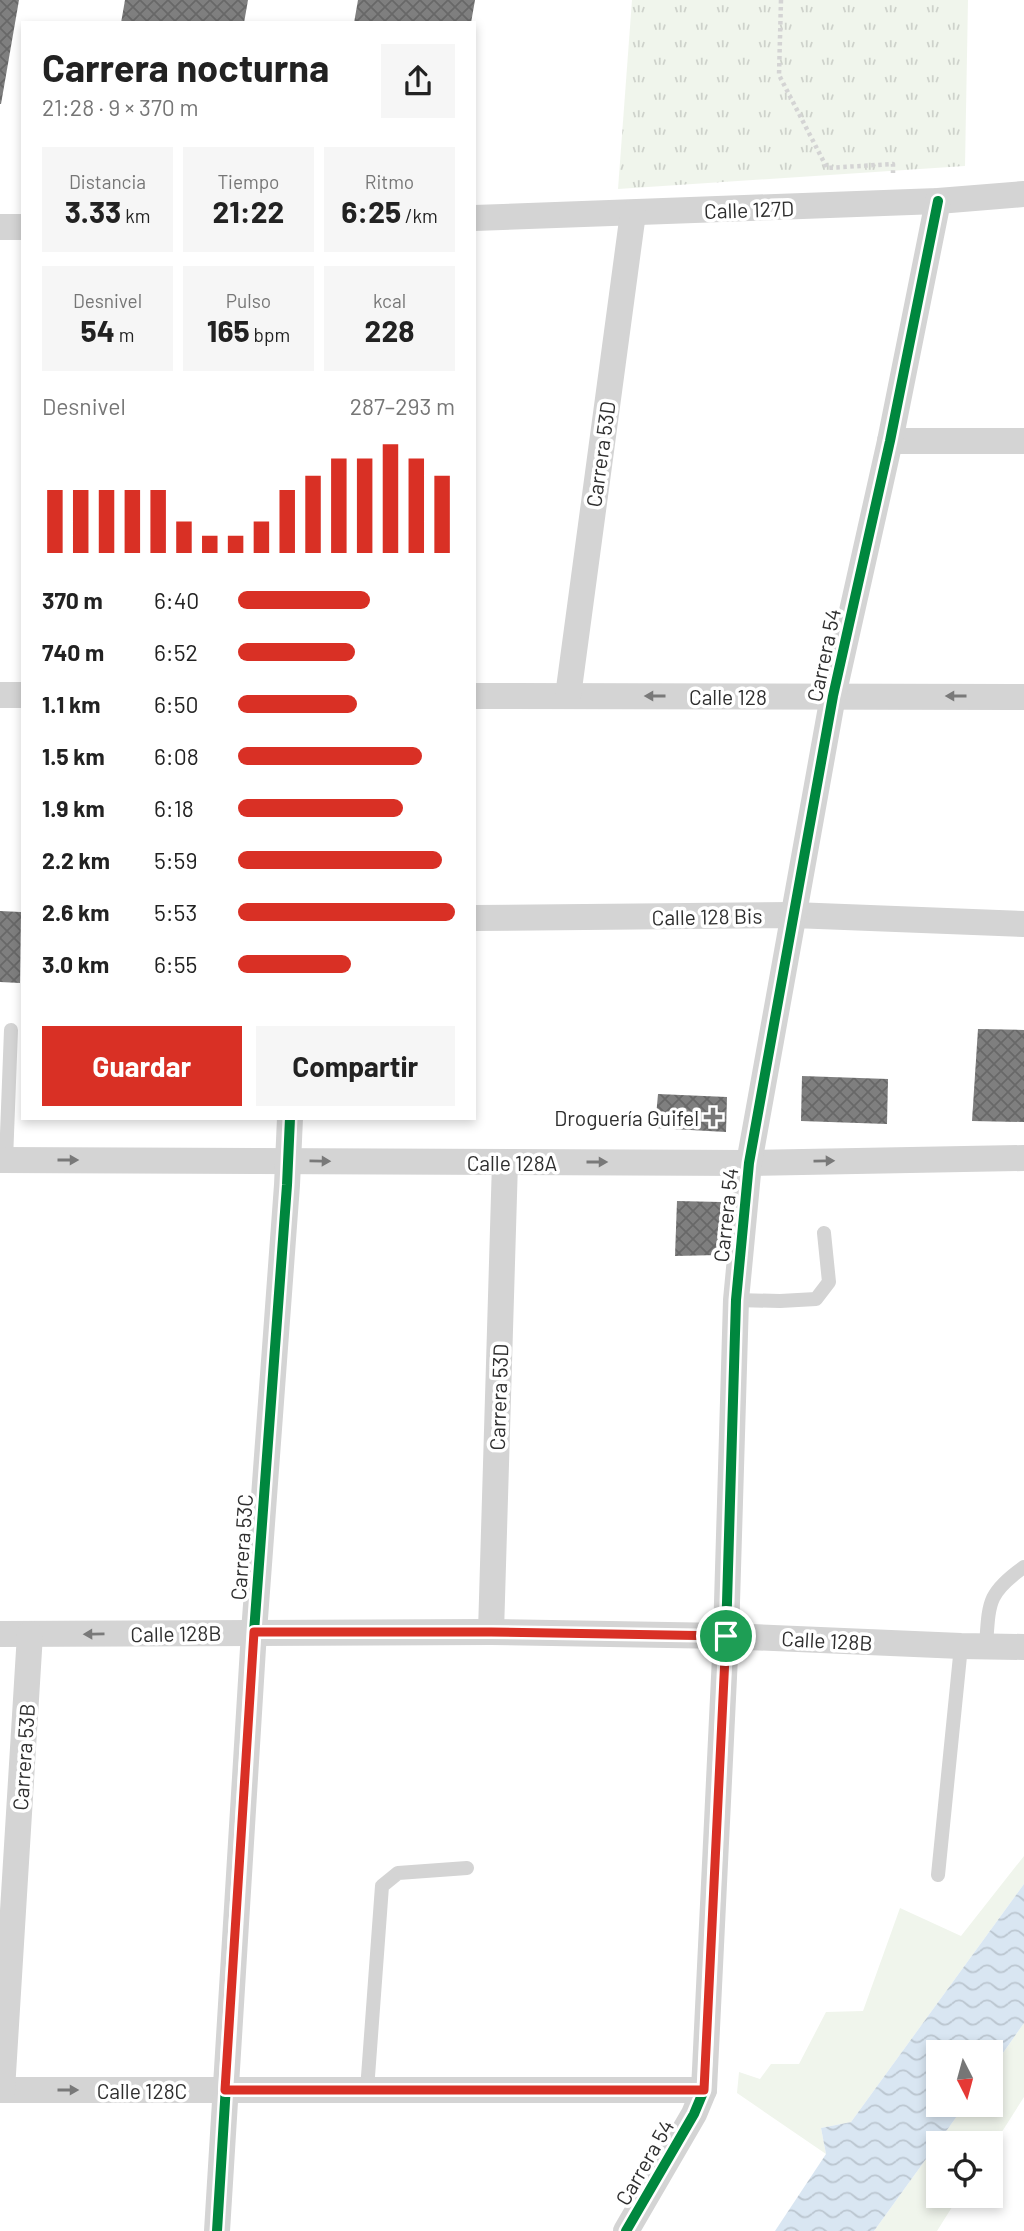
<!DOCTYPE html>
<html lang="es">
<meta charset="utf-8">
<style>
body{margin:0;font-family:Barlow,sans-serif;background:#f6f6f6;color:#222;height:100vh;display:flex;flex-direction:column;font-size:26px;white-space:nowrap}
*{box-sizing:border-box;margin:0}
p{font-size:23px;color:#767676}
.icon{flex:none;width:38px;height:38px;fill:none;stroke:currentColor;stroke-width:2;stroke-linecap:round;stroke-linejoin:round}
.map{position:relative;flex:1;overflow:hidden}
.panel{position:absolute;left:21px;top:21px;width:455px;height:1099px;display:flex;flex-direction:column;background:#fff;border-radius:0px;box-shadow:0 4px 10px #0003}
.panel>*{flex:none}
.needle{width:46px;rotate:174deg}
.tools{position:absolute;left:926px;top:2040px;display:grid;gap:14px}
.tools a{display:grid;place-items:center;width:77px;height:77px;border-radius:0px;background:#fff;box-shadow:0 4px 10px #0003;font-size:35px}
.pin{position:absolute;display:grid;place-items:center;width:60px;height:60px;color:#fff;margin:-30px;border:4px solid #fff;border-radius:50%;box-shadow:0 2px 7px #0007}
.round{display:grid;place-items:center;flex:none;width:74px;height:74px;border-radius:0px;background:#f6f6f6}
.head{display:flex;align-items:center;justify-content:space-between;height:119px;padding:0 21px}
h1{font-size:38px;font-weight:700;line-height:52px}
.metrics{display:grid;grid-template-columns:repeat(3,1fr);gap:10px;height:119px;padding:7px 21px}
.metrics div{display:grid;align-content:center;border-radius:0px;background:#f6f6f6;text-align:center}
.metrics b{font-size:30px;font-weight:700}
.metrics small{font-size:19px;font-weight:400}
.metrics p{font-size:19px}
.chart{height:196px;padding:14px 21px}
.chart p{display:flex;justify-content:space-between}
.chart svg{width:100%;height:126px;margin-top:7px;stroke:#d93025;stroke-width:6}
.cta{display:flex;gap:14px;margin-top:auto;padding:14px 21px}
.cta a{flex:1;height:80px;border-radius:0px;background:#d93025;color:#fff;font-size:28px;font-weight:700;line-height:80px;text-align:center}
.cta a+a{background:#f6f6f6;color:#222}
ul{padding:0 21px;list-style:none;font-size:23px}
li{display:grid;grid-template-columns:112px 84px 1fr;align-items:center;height:52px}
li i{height:18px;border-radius:9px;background:#d93025}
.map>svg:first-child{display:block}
.grass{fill:#f0f5ec}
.park{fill:url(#park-tufts)}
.water{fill:url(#water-waves)}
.building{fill:url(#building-cross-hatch)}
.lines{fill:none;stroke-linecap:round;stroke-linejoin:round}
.path{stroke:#d4d4d4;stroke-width:4.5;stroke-dasharray:3.5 3.5;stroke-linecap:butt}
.lane{stroke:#d4d4d4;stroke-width:14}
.street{stroke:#d4d4d4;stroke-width:26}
.cycleway-casing{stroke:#fff;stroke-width:15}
.cycleway{stroke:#00873e;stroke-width:10}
.oneway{fill:#797979}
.route-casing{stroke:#fff;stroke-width:14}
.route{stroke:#d93025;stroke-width:9}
.poi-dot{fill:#787878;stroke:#fff;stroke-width:2.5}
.labels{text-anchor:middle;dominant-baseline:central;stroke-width:7;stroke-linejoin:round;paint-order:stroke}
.street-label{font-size:21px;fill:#2f2f2f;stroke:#fff}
.poi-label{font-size:21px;fill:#2f2f2f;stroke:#fff;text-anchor:end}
</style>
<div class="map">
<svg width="1024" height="2231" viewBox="0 0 1024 2231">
<defs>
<pattern id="park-tufts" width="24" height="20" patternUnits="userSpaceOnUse" patternTransform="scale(1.75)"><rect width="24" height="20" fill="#f0f5ec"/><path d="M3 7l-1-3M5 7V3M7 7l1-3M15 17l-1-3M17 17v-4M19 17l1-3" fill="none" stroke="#ced2cb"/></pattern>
<pattern id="water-waves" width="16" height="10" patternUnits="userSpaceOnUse" patternTransform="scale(1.75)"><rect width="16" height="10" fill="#d9e6f2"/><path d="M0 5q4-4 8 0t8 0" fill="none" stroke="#bbc6d0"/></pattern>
<pattern id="building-cross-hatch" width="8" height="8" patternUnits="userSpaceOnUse" patternTransform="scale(1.75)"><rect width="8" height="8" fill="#7f7f7f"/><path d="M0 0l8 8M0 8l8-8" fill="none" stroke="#686868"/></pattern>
</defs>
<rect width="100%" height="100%" fill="#fff"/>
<g class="grass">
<polygon points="1024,1856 1024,1884 851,2122 821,2128 826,2154 737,2093 739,2072 760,2079 771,2064 799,2064 826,2012 863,2011 900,1908 961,1936"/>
<polygon points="1024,2023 1024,2097 991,2149 990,2144 938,2144 938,2196 959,2196 937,2231 874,2231 965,2105 990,2105 991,2070"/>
</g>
<polygon class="park" points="632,0 968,0 965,166 618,189"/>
<polygon class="water" points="1024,1884 1024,2023 991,2070 990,2053 938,2053 938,2105 965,2105 874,2231 775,2231 826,2154 821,2128 851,2122"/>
<g class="building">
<polygon points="0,0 19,0 1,104 0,104"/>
<polygon points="125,0 248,0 244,23 121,23"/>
<polygon points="358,0 475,0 471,23 354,23"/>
<polygon points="0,911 21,912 20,983 0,982"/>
<polygon points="978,1029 1024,1030 1024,1122 972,1121"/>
<polygon points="802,1076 888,1079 887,1124 801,1121"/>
<polygon points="658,1094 727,1097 726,1132 655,1128"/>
<polygon points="677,1201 721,1202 719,1255 675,1256"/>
</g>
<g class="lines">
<polyline class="path" points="781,0 779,75 827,168 893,164 893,173"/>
<g class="lane">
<polyline points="6,1160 11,1030"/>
<polyline points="736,1300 780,1301 816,1299 829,1282 824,1233"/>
<path d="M986,1646C989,1603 987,1593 1024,1567"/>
<polyline points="938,1875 961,1646"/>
<polyline points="367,2090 382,1886 398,1873 467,1868"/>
</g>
<g class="street">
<polyline points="474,218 938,201 1024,194"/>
<polyline points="0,227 23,227"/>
<polyline points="890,441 1024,441"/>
<polyline points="0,695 23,695"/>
<polyline points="474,696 1024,697"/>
<polyline points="568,696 633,213"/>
<polyline points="474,918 793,915 1024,924"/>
<polyline points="0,1160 749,1163 1024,1158"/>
<polyline points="491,1632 505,1162"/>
<polyline points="0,1634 491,1632 726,1636 961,1646 1024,1647"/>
<polyline points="0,2090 704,2090"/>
<polyline points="2,2090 30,1634"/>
<polyline points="217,2231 254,1632 287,1185 290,1118"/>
<polyline points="626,2231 694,2114 704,2090 726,1636 736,1300 749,1163 833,696 890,441 938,201"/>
</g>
<g class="cycleway-casing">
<g id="cycleway">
<polyline points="217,2231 254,1632 287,1185 290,1118"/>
<polyline points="626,2231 694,2114 704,2090 726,1636 736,1300 749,1163 833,696 890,441 938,201"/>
</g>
</g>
<use href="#cycleway" class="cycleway"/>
</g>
<defs><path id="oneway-solid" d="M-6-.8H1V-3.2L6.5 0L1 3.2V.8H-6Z" transform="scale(1.75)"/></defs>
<g class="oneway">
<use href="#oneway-solid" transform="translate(655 696) rotate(-180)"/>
<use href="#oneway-solid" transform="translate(956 696) rotate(-180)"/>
<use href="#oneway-solid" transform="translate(68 1160)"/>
<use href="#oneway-solid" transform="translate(320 1161) rotate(1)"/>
<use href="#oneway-solid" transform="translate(824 1161) rotate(-1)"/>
<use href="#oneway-solid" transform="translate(597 1162)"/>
<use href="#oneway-solid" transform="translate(94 1634) rotate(179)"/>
<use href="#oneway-solid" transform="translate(68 2090)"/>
</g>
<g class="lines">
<g class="route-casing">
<polygon id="route" points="254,1632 491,1632 726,1636 704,2090 225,2090"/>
</g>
<use href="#route" class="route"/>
</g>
<path class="poi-dot" d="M709.5 1106.5h7v7h7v7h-7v7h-7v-7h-7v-7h7z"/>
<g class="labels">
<g class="street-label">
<text transform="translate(749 209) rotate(-2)">Calle 127D</text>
<text transform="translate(600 454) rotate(-82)">Carrera 53D</text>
<text transform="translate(823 655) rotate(-78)">Carrera 54</text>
<text x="728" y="696">Calle 128</text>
<text transform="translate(707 916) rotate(-1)">Calle 128 Bis</text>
<text x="512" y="1162">Calle 128A</text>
<text transform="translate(725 1215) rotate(-84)">Carrera 54</text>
<text transform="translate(498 1397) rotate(-88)">Carrera 53D</text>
<text transform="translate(241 1547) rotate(-86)">Carrera 53C</text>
<text transform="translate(176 1633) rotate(-1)">Calle 128B</text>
<text transform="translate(827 1640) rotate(3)">Calle 128B</text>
<text transform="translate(23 1757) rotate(-86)">Carrera 53B</text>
<text x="142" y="2090">Calle 128C</text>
<text transform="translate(644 2162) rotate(-60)">Carrera 54</text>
</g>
<g class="poi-label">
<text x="699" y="1117">Droguería Guifel</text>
</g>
</g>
</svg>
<div class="tools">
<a><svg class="needle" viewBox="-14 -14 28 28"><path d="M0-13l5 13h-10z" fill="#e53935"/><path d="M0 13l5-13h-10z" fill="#767676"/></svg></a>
<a><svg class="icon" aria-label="locate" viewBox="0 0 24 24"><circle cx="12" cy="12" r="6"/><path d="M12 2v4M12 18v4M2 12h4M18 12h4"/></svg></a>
</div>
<div class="pin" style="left:726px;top:1636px;background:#1e9e55"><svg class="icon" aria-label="arrive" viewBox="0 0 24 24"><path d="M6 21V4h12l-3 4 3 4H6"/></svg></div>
<section class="panel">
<div class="head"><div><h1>Carrera nocturna</h1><p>21:28 · 9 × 370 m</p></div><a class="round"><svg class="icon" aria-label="share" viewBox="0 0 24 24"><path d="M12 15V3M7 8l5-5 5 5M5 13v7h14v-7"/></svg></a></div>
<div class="metrics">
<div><p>Distancia</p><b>3.33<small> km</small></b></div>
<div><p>Tiempo</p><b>21:22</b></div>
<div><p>Ritmo</p><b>6:25<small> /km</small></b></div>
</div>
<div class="metrics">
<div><p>Desnivel</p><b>54<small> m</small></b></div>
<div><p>Pulso</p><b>165<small> bpm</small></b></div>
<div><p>kcal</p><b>228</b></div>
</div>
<div class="chart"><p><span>Desnivel</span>287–293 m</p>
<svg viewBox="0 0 160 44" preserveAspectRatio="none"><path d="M5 44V22M15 44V22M25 44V22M35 44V22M45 44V22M55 44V33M65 44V38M75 44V38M85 44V33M95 44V22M105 44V17M115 44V11M125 44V11M135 44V6M145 44V11M155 44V17"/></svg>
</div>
<ul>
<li><b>370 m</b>6:40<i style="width:61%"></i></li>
<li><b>740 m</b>6:52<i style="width:54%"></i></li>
<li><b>1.1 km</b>6:50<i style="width:55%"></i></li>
<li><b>1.5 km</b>6:08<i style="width:85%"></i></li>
<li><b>1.9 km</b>6:18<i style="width:76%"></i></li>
<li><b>2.2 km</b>5:59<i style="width:94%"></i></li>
<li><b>2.6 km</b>5:53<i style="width:100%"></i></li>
<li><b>3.0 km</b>6:55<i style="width:52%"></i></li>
</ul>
<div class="cta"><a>Guardar</a><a>Compartir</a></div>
</section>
</div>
